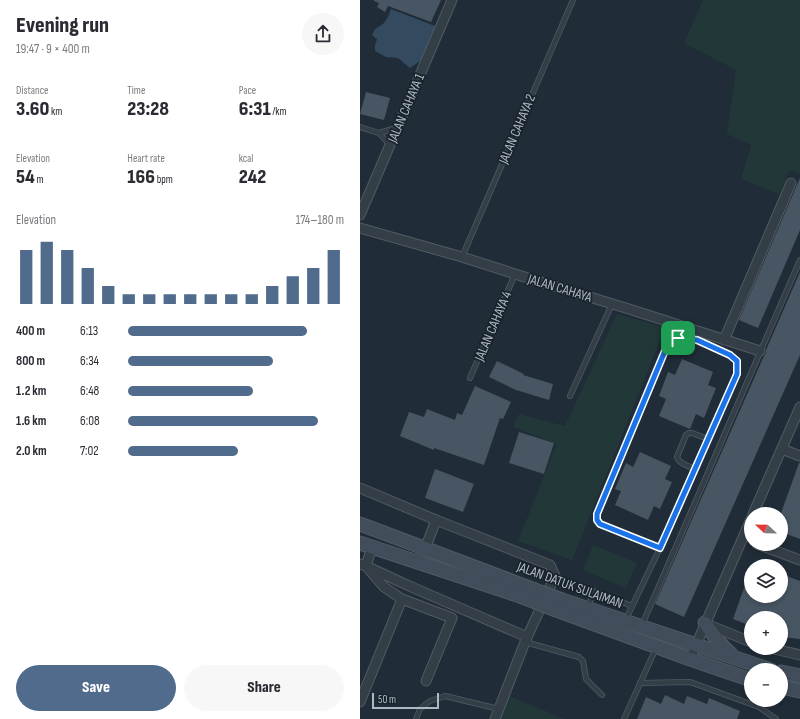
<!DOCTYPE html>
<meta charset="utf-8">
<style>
body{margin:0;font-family:"Sofia Sans Condensed",sans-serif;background:#f7f7f7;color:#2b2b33;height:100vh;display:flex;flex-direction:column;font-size:15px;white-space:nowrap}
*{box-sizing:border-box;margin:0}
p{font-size:13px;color:#7c7c81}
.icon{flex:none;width:22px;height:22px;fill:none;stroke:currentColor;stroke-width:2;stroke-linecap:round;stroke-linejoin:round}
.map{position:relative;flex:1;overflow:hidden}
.panel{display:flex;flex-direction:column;background:#fff;width:360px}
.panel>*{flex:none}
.needle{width:26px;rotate:292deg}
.tools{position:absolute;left:384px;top:507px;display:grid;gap:8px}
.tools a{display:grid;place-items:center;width:44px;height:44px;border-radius:50%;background:#fff;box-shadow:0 2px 6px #0003;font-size:20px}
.scale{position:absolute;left:12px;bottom:10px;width:67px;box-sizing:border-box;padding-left:4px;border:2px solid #adb8c4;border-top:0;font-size:11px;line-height:14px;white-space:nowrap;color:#adb8c4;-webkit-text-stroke:3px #19232c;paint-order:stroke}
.pin{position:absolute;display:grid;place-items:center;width:34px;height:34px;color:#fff;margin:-17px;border-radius:8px;box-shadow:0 2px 6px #0006}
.round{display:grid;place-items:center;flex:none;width:42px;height:42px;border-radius:21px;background:#f7f7f7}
.summary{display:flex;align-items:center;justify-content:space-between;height:68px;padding:0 16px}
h1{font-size:22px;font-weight:800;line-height:30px}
.stats{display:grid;grid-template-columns:repeat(3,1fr);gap:6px;height:68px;padding:4px 16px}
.stats div{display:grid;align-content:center}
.stats b{font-size:20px;font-weight:800}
.stats small{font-size:11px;font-weight:400}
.stats p{font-size:11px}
.chart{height:112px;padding:8px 16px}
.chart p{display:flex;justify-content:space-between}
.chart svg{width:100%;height:72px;margin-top:4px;stroke:#516b8c;stroke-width:6}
.primary-button{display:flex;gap:8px;margin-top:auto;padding:8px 16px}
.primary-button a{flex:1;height:46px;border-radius:24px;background:#516b8c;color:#fff;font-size:16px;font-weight:800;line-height:46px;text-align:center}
.primary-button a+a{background:#f7f7f7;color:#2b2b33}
ul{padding:0 16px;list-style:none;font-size:13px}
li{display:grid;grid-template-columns:64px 48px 1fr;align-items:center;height:30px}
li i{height:10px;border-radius:5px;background:#516b8c}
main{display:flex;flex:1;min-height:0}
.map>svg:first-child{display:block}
.green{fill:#223838}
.water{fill:#334a5f}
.building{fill:#485663}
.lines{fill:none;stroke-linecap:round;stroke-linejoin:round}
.service-casing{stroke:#515b65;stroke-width:6}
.minor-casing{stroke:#515b65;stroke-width:11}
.secondary-casing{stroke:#515b65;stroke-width:15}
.service{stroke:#333e47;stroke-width:4.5}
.minor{stroke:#333e47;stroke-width:9}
.secondary{stroke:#414d5a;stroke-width:13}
.secondary-bridge-casing{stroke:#515b65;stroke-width:15;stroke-linecap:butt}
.secondary-bridge{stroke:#414d5a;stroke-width:13}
.route-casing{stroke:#fff;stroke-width:8}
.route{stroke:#1a73e8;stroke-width:5}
.labels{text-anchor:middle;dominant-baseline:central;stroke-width:3.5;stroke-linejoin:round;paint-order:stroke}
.street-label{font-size:14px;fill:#adb8c4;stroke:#19232c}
</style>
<main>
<section class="panel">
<div class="summary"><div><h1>Evening run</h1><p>19:47 · 9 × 400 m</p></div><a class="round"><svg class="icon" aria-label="share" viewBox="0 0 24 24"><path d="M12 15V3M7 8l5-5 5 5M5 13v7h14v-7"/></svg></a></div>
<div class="stats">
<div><p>Distance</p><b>3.60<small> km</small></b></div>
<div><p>Time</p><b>23:28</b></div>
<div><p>Pace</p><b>6:31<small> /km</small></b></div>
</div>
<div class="stats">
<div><p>Elevation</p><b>54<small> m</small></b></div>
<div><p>Heart rate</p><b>166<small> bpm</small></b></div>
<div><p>kcal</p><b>242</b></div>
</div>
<div class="chart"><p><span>Elevation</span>174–180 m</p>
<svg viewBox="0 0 160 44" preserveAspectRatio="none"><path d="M5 44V11M15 44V6M25 44V11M35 44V22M45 44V33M55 44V38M65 44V38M75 44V38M85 44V38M95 44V38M105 44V38M115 44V38M125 44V33M135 44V27M145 44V22M155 44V11"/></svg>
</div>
<ul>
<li><b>400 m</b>6:13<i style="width:83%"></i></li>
<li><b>800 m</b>6:34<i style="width:67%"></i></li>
<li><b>1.2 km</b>6:48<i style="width:58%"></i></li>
<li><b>1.6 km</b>6:08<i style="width:88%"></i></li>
<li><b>2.0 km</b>7:02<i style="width:51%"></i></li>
</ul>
<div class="primary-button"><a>Save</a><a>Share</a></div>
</section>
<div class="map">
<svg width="440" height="719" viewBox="0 0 440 719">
<rect width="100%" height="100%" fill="#202c37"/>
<g class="green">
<polygon points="343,0 440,0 440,174 430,170 419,194 381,179 391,145 367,134 376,70 324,43"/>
<polygon points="257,314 305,328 212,560 158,541 197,444 153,427 159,414 205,426"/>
<polygon points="233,545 277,563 266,588 223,570"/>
<polygon points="149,696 205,719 140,719"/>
</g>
<path class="water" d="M31,9L75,26L63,59L50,68L38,58L26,57L15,51V45L17,39L12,35L15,29C26,23 27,20 31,9Z"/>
<g class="building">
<polygon points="14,0 81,0 71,22 28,6 25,12 17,7 19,3 14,1"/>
<polygon points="6,92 30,98 24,120 0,114"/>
<polygon points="440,178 440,230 398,328 379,320"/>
<polygon points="440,272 440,355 324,617 295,604 403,358 406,353 406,350"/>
<polygon points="322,359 353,372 348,385 356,388 344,418 336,414 330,429 299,416 306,399 299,396 308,372 315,375"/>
<polygon points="137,361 164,374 163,375 193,384 189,400 156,390 129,377"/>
<polygon points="115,386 151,402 143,419 140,418 124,465 74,448 74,450 40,436 49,412 64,417 67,409 95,420 97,413 102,415"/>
<polygon points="159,432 194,443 184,474 149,463"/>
<polygon points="280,452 311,466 305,479 312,482 300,509 294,506 288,520 255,505 261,491 255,489 266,463 273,467"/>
<polygon points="439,463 440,463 440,539 421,532 421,513"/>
<polygon points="75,469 114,484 103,512 65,498"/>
<polygon points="390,571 391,571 391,596 421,596 421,574 440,581 440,639 421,637 421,618 391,618 391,626 373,619"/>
<polygon points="305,695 324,704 327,696 347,704 349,698 380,711 377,719 277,719 286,697 301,704"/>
</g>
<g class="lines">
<g class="service-casing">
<g id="service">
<polyline points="0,127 19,133"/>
<polyline points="30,145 19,133 36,128"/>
<polyline points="102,257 213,0"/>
<polyline points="110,378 155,274"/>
<polyline points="210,396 252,304"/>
<path d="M335,469C329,466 319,464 317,457L326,435L329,433H332L348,439"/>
<polyline points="228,607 234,591 272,606"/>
<polyline points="266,619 300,548 377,374 377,361 370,355 337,340 318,338 307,346 237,514 237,520 240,524 300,548"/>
<polyline points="282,625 440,260"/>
<polyline points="165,642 219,657 223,661 226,679 242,695"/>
<polyline points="280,683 330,682 399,707 416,719"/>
<polyline points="56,719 60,709 70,701 85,696 139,709"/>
<polyline points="264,719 296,648"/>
</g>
</g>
<g class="minor-casing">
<g id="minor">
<polyline points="0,215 92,0"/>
<polyline points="0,228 102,257 174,280 269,309 400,351"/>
<polyline points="364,340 431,183"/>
<polyline points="422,449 440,456"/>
<polyline points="0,488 76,520 190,565 195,576 165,642 135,719"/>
<polyline points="393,514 440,407"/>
<polyline points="397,544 440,560"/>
<polyline points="65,549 76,520"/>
<polyline points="0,564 6,566 47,585 167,637"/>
<polyline points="42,599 92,618 66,681"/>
<polyline points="346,624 391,642"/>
<polyline points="410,648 440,655"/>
<polyline points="330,659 391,519"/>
<polyline points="0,702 42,599 24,587 6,566 12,547"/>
</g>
</g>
<g class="secondary-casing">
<g id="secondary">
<polyline points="0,524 125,571 164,586"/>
<polyline points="0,543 160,596"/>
<polyline points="202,600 411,670"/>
<polyline points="196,610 330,659 391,680"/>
<path d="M345,623C353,635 360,645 371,654"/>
<polyline points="421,672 440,676"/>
<polyline points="421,687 440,691"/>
</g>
</g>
<use href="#service" class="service"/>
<use href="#minor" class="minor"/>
<use href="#secondary" class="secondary"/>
<g class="secondary-bridge-casing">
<g id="secondary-bridge">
<polyline points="164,586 202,600"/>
<polyline points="160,596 196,610"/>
</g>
</g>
<use href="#secondary-bridge" class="secondary-bridge"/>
</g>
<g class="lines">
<g class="route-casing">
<polygon id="route" points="318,338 337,340 370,355 377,361 377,374 300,548 240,524 237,520 237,514 307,346"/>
</g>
<use href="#route" class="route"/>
</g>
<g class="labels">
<g class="street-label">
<text transform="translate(46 108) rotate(-67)">JALAN CAHAYA 1</text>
<text transform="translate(157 129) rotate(-67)">JALAN CAHAYA 2</text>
<text transform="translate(200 288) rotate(17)">JALAN CAHAYA</text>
<text transform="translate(133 326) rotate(-67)">JALAN CAHAYA 4</text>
<text transform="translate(210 585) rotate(20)">JALAN DATUK SULAIMAN</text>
</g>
</g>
</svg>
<div class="tools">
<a><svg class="needle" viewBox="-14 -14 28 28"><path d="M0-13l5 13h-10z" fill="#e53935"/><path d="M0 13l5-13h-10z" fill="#7c7c81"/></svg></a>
<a><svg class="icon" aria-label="layers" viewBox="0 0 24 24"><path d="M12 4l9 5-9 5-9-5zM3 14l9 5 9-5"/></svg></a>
<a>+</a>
<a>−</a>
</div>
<div class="scale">50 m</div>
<div class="pin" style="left:318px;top:338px;background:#1e9e55"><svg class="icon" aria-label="arrive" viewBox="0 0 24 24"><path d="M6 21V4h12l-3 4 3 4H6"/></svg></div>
</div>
</main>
